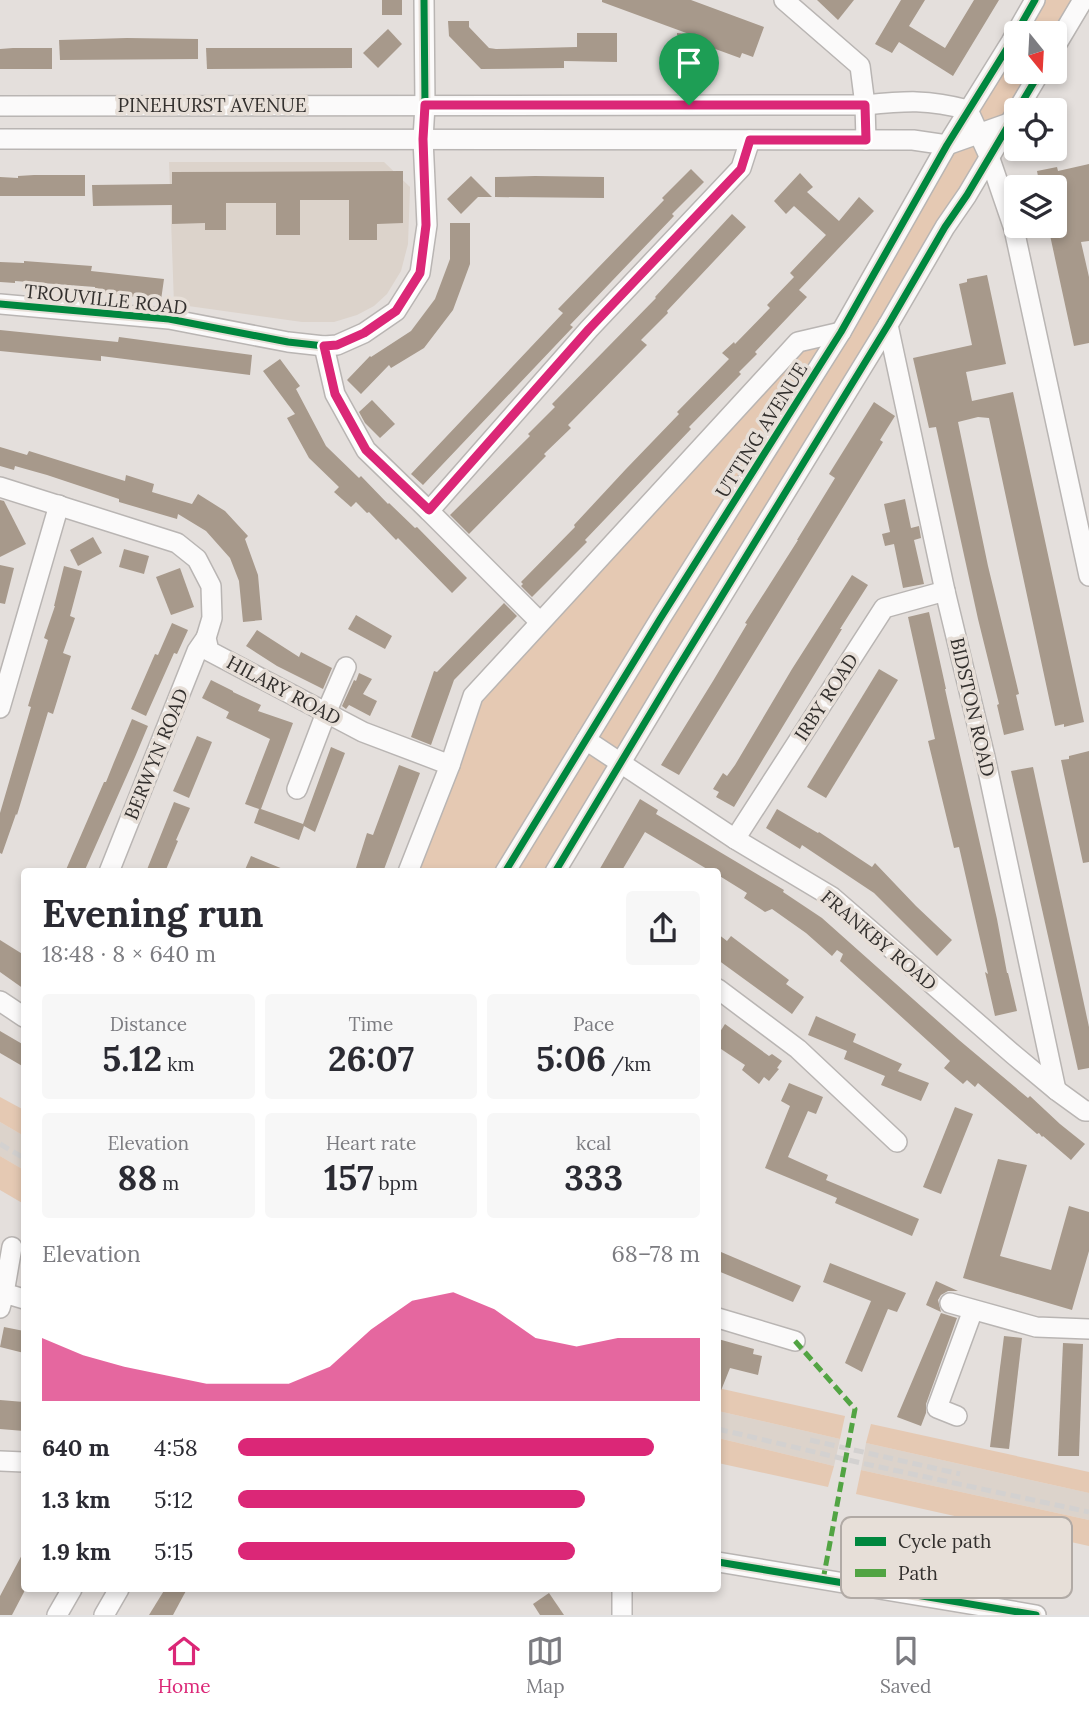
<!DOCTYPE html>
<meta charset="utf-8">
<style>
body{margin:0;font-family:Lora,serif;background:#f7f7f7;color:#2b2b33;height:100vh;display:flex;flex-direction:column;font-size:26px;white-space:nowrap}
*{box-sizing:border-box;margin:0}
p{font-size:23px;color:#7c7c81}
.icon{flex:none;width:38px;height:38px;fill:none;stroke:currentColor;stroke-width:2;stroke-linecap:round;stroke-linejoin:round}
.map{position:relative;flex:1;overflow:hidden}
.side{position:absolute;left:21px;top:868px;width:700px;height:724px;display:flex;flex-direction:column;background:#fff;border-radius:7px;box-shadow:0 4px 10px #0003}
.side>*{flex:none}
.needle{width:46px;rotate:162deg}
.tools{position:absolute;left:1004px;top:21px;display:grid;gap:14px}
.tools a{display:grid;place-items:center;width:63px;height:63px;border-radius:7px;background:#fff;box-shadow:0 4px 10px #0003;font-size:35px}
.pin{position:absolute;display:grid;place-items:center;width:60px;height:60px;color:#fff;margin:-72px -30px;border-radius:50% 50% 50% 0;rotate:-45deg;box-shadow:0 0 7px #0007}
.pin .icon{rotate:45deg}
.round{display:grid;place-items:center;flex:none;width:74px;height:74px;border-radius:7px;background:#f7f7f7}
.summary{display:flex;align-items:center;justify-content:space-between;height:119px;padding:0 21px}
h1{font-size:38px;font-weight:800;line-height:52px}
.metrics{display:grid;grid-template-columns:repeat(3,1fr);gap:10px;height:119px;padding:7px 21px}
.metrics div{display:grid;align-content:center;border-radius:7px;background:#f7f7f7;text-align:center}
.metrics b{font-size:35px;font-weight:800}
.metrics small{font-size:19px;font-weight:400}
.metrics p{font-size:19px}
.chart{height:196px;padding:14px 21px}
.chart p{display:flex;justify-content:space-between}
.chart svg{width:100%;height:126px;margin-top:7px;fill:#db2777;opacity:.7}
ul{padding:0 21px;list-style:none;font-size:23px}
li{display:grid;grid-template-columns:112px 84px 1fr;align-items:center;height:52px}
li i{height:18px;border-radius:9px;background:#db2777}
.tab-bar{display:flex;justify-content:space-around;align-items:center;height:98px;border-top:2px solid #e1e1e2;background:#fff;font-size:19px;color:#7c7c81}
.tab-bar a{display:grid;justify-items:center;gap:4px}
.tab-bar .on{color:#db2777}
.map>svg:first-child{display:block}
.built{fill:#dcd3cb}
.green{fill:#e5c9b3}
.building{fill:#a7998b}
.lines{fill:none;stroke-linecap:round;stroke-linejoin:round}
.minor-casing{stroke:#b9b5b3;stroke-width:22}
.minor{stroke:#fbfafa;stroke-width:19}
.rail{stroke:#d3d1d0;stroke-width:5;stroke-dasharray:10 5;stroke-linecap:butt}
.quiet{stroke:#52a443;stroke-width:5;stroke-dasharray:10 5;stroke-linecap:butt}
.cycleway-casing{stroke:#e7dfd8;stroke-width:11}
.cycleway{stroke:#00873e;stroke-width:7}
.route-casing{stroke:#fff;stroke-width:14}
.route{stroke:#db2777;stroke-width:9}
.labels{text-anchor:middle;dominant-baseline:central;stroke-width:7;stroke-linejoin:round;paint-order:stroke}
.street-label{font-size:19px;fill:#322f2d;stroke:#e7dfd8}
.key{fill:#e7dfd8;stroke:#b1aaa5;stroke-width:2}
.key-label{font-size:19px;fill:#322f2d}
</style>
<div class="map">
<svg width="1089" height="1615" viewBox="0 0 1089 1615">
<rect width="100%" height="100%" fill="#e4dfdc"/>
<g class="built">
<polygon points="169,162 384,162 410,187 408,244 401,271 387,294 374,306 357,315 334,322 302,322 174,304"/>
<polygon points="0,1122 24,1136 24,1170 0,1156"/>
<polygon points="718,1411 840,1439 834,1466 718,1438"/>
<polygon points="866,1443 1089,1493 1089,1520 861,1470"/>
</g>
<g class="green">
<polygon points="1035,0 1083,0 1055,33 1017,33 1017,72 1040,72 555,871 408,872 473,696 798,342 841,332 968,110"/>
<polygon points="0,1097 24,1110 24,1136 0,1122"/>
<polygon points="0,1156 24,1170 24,1204 0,1190"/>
<polygon points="718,1388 845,1416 840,1439 718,1411"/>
<polygon points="871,1424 1089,1472 1089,1493 866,1443"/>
<polygon points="718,1438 834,1466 828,1487 718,1463"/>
<polygon points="861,1470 1089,1520 1089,1546 856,1494"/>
</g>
<g class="building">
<rect x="382" y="0" width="20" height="15"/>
<polygon points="602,0 691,0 764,27 753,57 742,53 740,58 677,35 677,33 689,34 602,2"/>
<polygon points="817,0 854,0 838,20"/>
<polygon points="901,0 925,0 909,26 945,48 974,0 999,0 953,76 899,42 892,53 875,44"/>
<polygon points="448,21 469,21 469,27 489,48 496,49 577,47 577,33 617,33 617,62 564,61 564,68 481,69 449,36"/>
<polygon points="388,29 402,44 378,68 363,53"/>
<polygon points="127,38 198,39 198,59 60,60 59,40"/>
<polygon points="13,48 52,48 52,69 0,69 0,49"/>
<polygon points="206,48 352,48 352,68 207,69"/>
<polygon points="1089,164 1089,241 1081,242 1089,277 1089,343 1074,346 1048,226 1055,226 1055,187 1040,187 1037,171 1057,167 1058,171"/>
<polygon points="691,169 704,182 672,214 674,216 570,325 573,327 423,485 411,474 563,313 558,309 664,200 662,198"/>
<polygon points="403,171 403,223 377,224 377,240 349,240 349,200 300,200 300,235 276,235 276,203 226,203 226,230 205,230 205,223 172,224 172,205 93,206 92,185 172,184 172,172"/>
<polygon points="800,173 813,187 807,192 839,221 859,197 874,211 799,290 807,297 755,352 757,354 739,372 741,374 689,427 691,429 585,540 587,542 532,597 521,586 523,584 521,582 575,527 574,525 626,469 679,414 677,412 729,359 722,353 734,342 735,344 770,308 767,305 794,277 790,273 826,235 794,206 786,214 774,201"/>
<polygon points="34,175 85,175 85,196 0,196 0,177 18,178 18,176"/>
<polygon points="471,176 492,197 478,197 461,214 447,199"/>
<polygon points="535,176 604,177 604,198 495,197 495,177"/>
<polygon points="732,214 746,227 667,311 668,313 641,340 647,345 568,425 571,428 544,454 546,456 469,534 450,515 530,436 528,434 555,407 552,404 656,298 655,297"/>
<polygon points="450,223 470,223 470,264 453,310 424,348 391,368 389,365 361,394 347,380 370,356 371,357 411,331 435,299 450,259"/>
<polygon points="24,261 92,266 91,271 164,279 161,300 95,292 95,287 15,281 15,283 0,282 0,262 24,263"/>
<polygon points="987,275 1006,364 966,372 972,401 1013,392 1084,722 1064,727 1064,724 1055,726 989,418 978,417 958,422 988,566 1019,694 1016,695 1024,730 1004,735 997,705 999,704 978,619 936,427 929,428 913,358 972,345 959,284 967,282 967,279"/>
<polygon points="0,330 118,342 119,337 252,355 250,375 101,356 101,361 0,351"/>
<polygon points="280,359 300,386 296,389 326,446 359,478 361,476 388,504 389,503 415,528 417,527 467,578 452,593 398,538 396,540 369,512 367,513 356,502 351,507 334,492 339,487 309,458 287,418 295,414 263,371"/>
<polygon points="372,400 395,424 380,438 365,423 359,412"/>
<polygon points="874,402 895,416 880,440 883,442 679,775 661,765 713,681 747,624 745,623 798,540 797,540 835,478 829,474"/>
<polygon points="0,447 27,455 29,451 125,481 126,475 154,484 152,492 192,504 198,494 225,511 248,536 245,539 258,575 262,620 243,622 239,581 230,558 206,531 178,514 177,519 119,502 119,499 47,475 15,466 14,470 0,466"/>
<polygon points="905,499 911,528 919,526 921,538 914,540 924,584 903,588 894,544 885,546 882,534 890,532 884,504"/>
<polygon points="0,500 4,501 26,544 0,557"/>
<polygon points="93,537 102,553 78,566 70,550"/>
<polygon points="124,549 149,556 144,574 119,567"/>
<polygon points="0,565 14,568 5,604 0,603"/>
<polygon points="64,566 82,571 70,616 75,618 63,653 71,656 53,714 48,712 17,815 16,814 2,854 0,853 0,813 31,707 28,706 48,640 44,638 55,606 54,606"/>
<polygon points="180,568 194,607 171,615 156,577"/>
<polygon points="852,575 868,585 840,629 842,629 734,807 716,797 719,792 713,789 723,773 727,776 735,765 792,669"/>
<polygon points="504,603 517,616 454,680 431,745 411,737 434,671 437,672"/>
<polygon points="929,612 946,689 945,689 997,919 1007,973 1008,973 1017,1011 995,1016 985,972 988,974 959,847 954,848 928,741 935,739 908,617"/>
<polygon points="356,615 392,636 385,649 348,629"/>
<polygon points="172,623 188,630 177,654 174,653 146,716 131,709 155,654 158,655"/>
<polygon points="257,630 299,657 301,652 332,668 323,689 277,666 246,646"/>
<polygon points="879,669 898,680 826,798 807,787"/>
<polygon points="359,673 372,679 363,694 377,701 370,716 349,705 346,709 342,706 354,680 356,681"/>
<polygon points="211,680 233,691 233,692 261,705 258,711 293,723 261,809 303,824 331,747 345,753 315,832 304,826 299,840 254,823 259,809 245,804 270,739 226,718 229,712 202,698"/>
<polygon points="132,719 148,726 135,757 84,872 65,872 104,782 106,782 114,762"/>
<polygon points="197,736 212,742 189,798 173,791"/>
<polygon points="1089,751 1089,862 1083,863 1061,760 1069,759 1069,756"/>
<polygon points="399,765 420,773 383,872 366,872 356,868 367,833 373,835"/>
<polygon points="1033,767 1089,1027 1089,1068 1078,1070 1011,771"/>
<polygon points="640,799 658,810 656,814 784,890 783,892 822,918 959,1040 1028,1098 1030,1096 1060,1124 1085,1144 1071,1160 1043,1136 1042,1137 1039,1133 1037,1134 978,1083 975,1087 967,1080 963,1084 944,1068 950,1061 840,961 843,954 837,950 832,956 806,933 772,909 765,912 744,898 747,893 718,875 718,872 712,872 645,832 621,872 598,872"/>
<polygon points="174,802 190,808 176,840 178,841 165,872 146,872"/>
<polygon points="777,809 818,833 819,832 872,867 875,863 916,906 952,940 937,956 874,893 802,845 800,849 766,828"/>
<polygon points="251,856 288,871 288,872 244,872"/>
<polygon points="718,934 727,941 731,936 789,980 786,984 804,997 792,1014 718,960"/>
<polygon points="0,940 24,955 24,989 0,972"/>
<polygon points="816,1016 856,1034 853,1042 902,1064 898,1071 929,1083 921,1101 881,1085 885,1076 844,1059 847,1051 808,1035"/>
<polygon points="725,1024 769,1056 772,1054 782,1061 777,1068 779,1069 769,1081 764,1077 759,1084 742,1070 745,1065 718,1047 718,1035"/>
<polygon points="0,1031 24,1045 24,1067 0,1053"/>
<polygon points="789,1083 823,1097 816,1114 808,1111 788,1157 828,1175 826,1180 919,1219 912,1236 835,1203 837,1198 765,1168 790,1106 781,1101"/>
<polygon points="955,1107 973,1114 941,1194 923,1187"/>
<polygon points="998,1159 1027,1165 1000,1256 1051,1270 1069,1206 1089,1212 1089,1251 1072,1310 963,1278"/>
<polygon points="721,1252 801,1286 793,1302 718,1271 718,1261"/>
<polygon points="830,1263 906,1293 897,1312 888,1309 862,1372 845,1363 871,1301 823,1282"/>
<polygon points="936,1281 958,1291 948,1291 941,1295 938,1300 941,1312 926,1305"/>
<polygon points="941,1313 957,1318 926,1404 926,1413 921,1426 897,1417"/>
<polygon points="4,1327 24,1331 24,1353 0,1347"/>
<polygon points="1004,1336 1022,1338 1009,1449 990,1447"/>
<polygon points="718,1339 754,1349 753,1354 762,1356 758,1375 730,1368 718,1398"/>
<polygon points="1063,1343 1083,1344 1079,1456 1058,1456"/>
<polygon points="0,1400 24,1402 24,1431 0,1429"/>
<polygon points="24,1551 24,1592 12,1615 0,1615 0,1596"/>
<polygon points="165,1589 187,1589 173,1615 149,1615"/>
<polygon points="549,1593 564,1615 540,1615 533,1604"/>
</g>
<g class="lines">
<g class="minor-casing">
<g id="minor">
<polyline points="784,0 860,66 865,105 866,140"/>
<polyline points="1055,47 1083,0"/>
<path d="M0,106L865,105C905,101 928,99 968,110L989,156L1014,229L1089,576"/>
<polyline points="0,139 913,140 947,145 1009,123"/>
<polyline points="0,304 169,319 288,342 324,346 337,345 364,333 396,311 420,273 427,225 423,139 425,105 424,0"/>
<polyline points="888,325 945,591 985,757 1056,1090"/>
<polyline points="324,346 335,394 366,450 429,511 589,329 741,168 750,140"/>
<polyline points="0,487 177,543 197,559 211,586 212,618 206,638 209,651 363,732 450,765"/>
<polyline points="429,511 540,622"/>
<polyline points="0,708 59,505"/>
<polyline points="586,740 735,839 832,897 1014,1055 1056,1090 1085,1111 1089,1111"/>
<polyline points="297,789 326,713 346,667"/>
<polyline points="735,839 884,608 945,591"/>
<polyline points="109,872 197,651 206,638"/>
<polyline points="408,872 450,765 473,696 798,342 841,332"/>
<polyline points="505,872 660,619 841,332 947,145 1011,42 1035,0"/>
<polyline points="555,872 671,679 888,325 945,227 967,195 1040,72"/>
<polyline points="718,989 798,1049 897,1142"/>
<polyline points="0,1001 24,1017"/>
<polyline points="4,1293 12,1247"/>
<polyline points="950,1303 1036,1327 1089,1329"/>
<polyline points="0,1308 4,1293 24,1299"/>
<polyline points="718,1318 795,1341"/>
<polyline points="957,1416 937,1408 973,1310"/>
<polyline points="0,1461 24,1462"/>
<polyline points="718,1562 1036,1615"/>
<polyline points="57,1615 72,1589"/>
<polyline points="104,1615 119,1589"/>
<polyline points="622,1615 622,1589"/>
</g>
</g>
<use href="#minor" class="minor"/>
<g class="rail">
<polyline points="0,1144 24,1158"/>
<polyline points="718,1429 861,1463 1089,1512"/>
<polyline points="810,1440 960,1474"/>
</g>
<polyline class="quiet" points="795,1341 855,1409 823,1580"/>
<g class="cycleway-casing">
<g id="cycleway">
<polyline points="0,304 169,319 288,342 324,346 337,345 364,333 396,311 420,273 427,225 423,139 425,105 424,0"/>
<polyline points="505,872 660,619 841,332 947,145 1011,42 1035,0"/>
<polyline points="555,872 671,679 888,325 945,227 967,195 1040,72"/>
<polyline points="718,1562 1036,1615"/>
</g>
</g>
<use href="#cycleway" class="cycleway"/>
</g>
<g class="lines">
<g class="route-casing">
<polygon id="route" points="425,105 865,105 866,140 750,140 741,169 589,329 429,510 366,450 335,394 324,346 337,345 364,333 396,311 420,273 426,225 423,139"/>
</g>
<use href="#route" class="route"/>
</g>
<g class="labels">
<g class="street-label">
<text x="212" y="105">PINEHURST AVENUE</text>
<text transform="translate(106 299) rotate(6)">TROUVILLE ROAD</text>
<text transform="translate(761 430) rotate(-58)">UTTING AVENUE</text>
<text transform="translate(284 690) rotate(28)">HILARY ROAD</text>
<text transform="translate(826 697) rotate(-57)">IRBY ROAD</text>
<text transform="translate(973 707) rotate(77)">BIDSTON ROAD</text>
<text transform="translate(156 754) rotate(-68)">BERWYN ROAD</text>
<text transform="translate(879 940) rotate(40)">FRANKBY ROAD</text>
</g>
</g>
<rect x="841" y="1517" width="231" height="81" rx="10" class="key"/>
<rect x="855" y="1537" width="31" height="9" fill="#00873e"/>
<rect x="855" y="1569" width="31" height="8" fill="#52a443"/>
<g class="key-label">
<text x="898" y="1548">Cycle path</text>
<text x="898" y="1580">Path</text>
</g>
</svg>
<div class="tools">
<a><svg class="needle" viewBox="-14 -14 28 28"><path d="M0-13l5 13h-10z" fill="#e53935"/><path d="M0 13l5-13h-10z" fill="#7c7c81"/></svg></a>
<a><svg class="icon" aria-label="locate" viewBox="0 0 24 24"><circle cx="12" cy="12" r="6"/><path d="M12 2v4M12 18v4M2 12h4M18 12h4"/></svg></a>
<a><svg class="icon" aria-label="layers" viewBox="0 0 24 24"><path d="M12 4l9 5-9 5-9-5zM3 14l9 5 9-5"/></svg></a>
</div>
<div class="pin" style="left:689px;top:105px;background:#1e9e55"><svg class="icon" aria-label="arrive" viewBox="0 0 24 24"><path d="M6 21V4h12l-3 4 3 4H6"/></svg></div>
<section class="side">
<div class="summary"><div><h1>Evening run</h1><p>18:48 · 8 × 640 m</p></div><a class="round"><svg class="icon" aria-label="share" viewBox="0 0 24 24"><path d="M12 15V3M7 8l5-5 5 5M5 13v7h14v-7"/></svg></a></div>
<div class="metrics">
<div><p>Distance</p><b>5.12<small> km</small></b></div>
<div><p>Time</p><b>26:07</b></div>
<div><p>Pace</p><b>5:06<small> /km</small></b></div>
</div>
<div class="metrics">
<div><p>Elevation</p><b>88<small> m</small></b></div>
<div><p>Heart rate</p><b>157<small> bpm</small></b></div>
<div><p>kcal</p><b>333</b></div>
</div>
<div class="chart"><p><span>Elevation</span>68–78 m</p>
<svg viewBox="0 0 160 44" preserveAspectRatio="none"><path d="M0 44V22L10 28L20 32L30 35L40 38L50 38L60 38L70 32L80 19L90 9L100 6L110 12L120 22L130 25L140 22L150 22L160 22V44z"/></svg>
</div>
<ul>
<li><b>640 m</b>4:58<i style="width:90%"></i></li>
<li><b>1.3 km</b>5:12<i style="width:75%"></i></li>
<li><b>1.9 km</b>5:15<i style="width:73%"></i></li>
</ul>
</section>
</div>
<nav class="tab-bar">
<a class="on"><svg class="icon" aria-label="home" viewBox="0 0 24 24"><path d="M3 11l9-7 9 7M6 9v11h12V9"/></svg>Home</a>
<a><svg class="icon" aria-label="map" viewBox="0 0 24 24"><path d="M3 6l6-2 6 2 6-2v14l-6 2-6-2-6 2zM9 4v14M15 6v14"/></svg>Map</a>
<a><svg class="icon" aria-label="saved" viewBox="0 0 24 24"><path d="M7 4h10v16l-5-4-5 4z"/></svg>Saved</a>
</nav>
